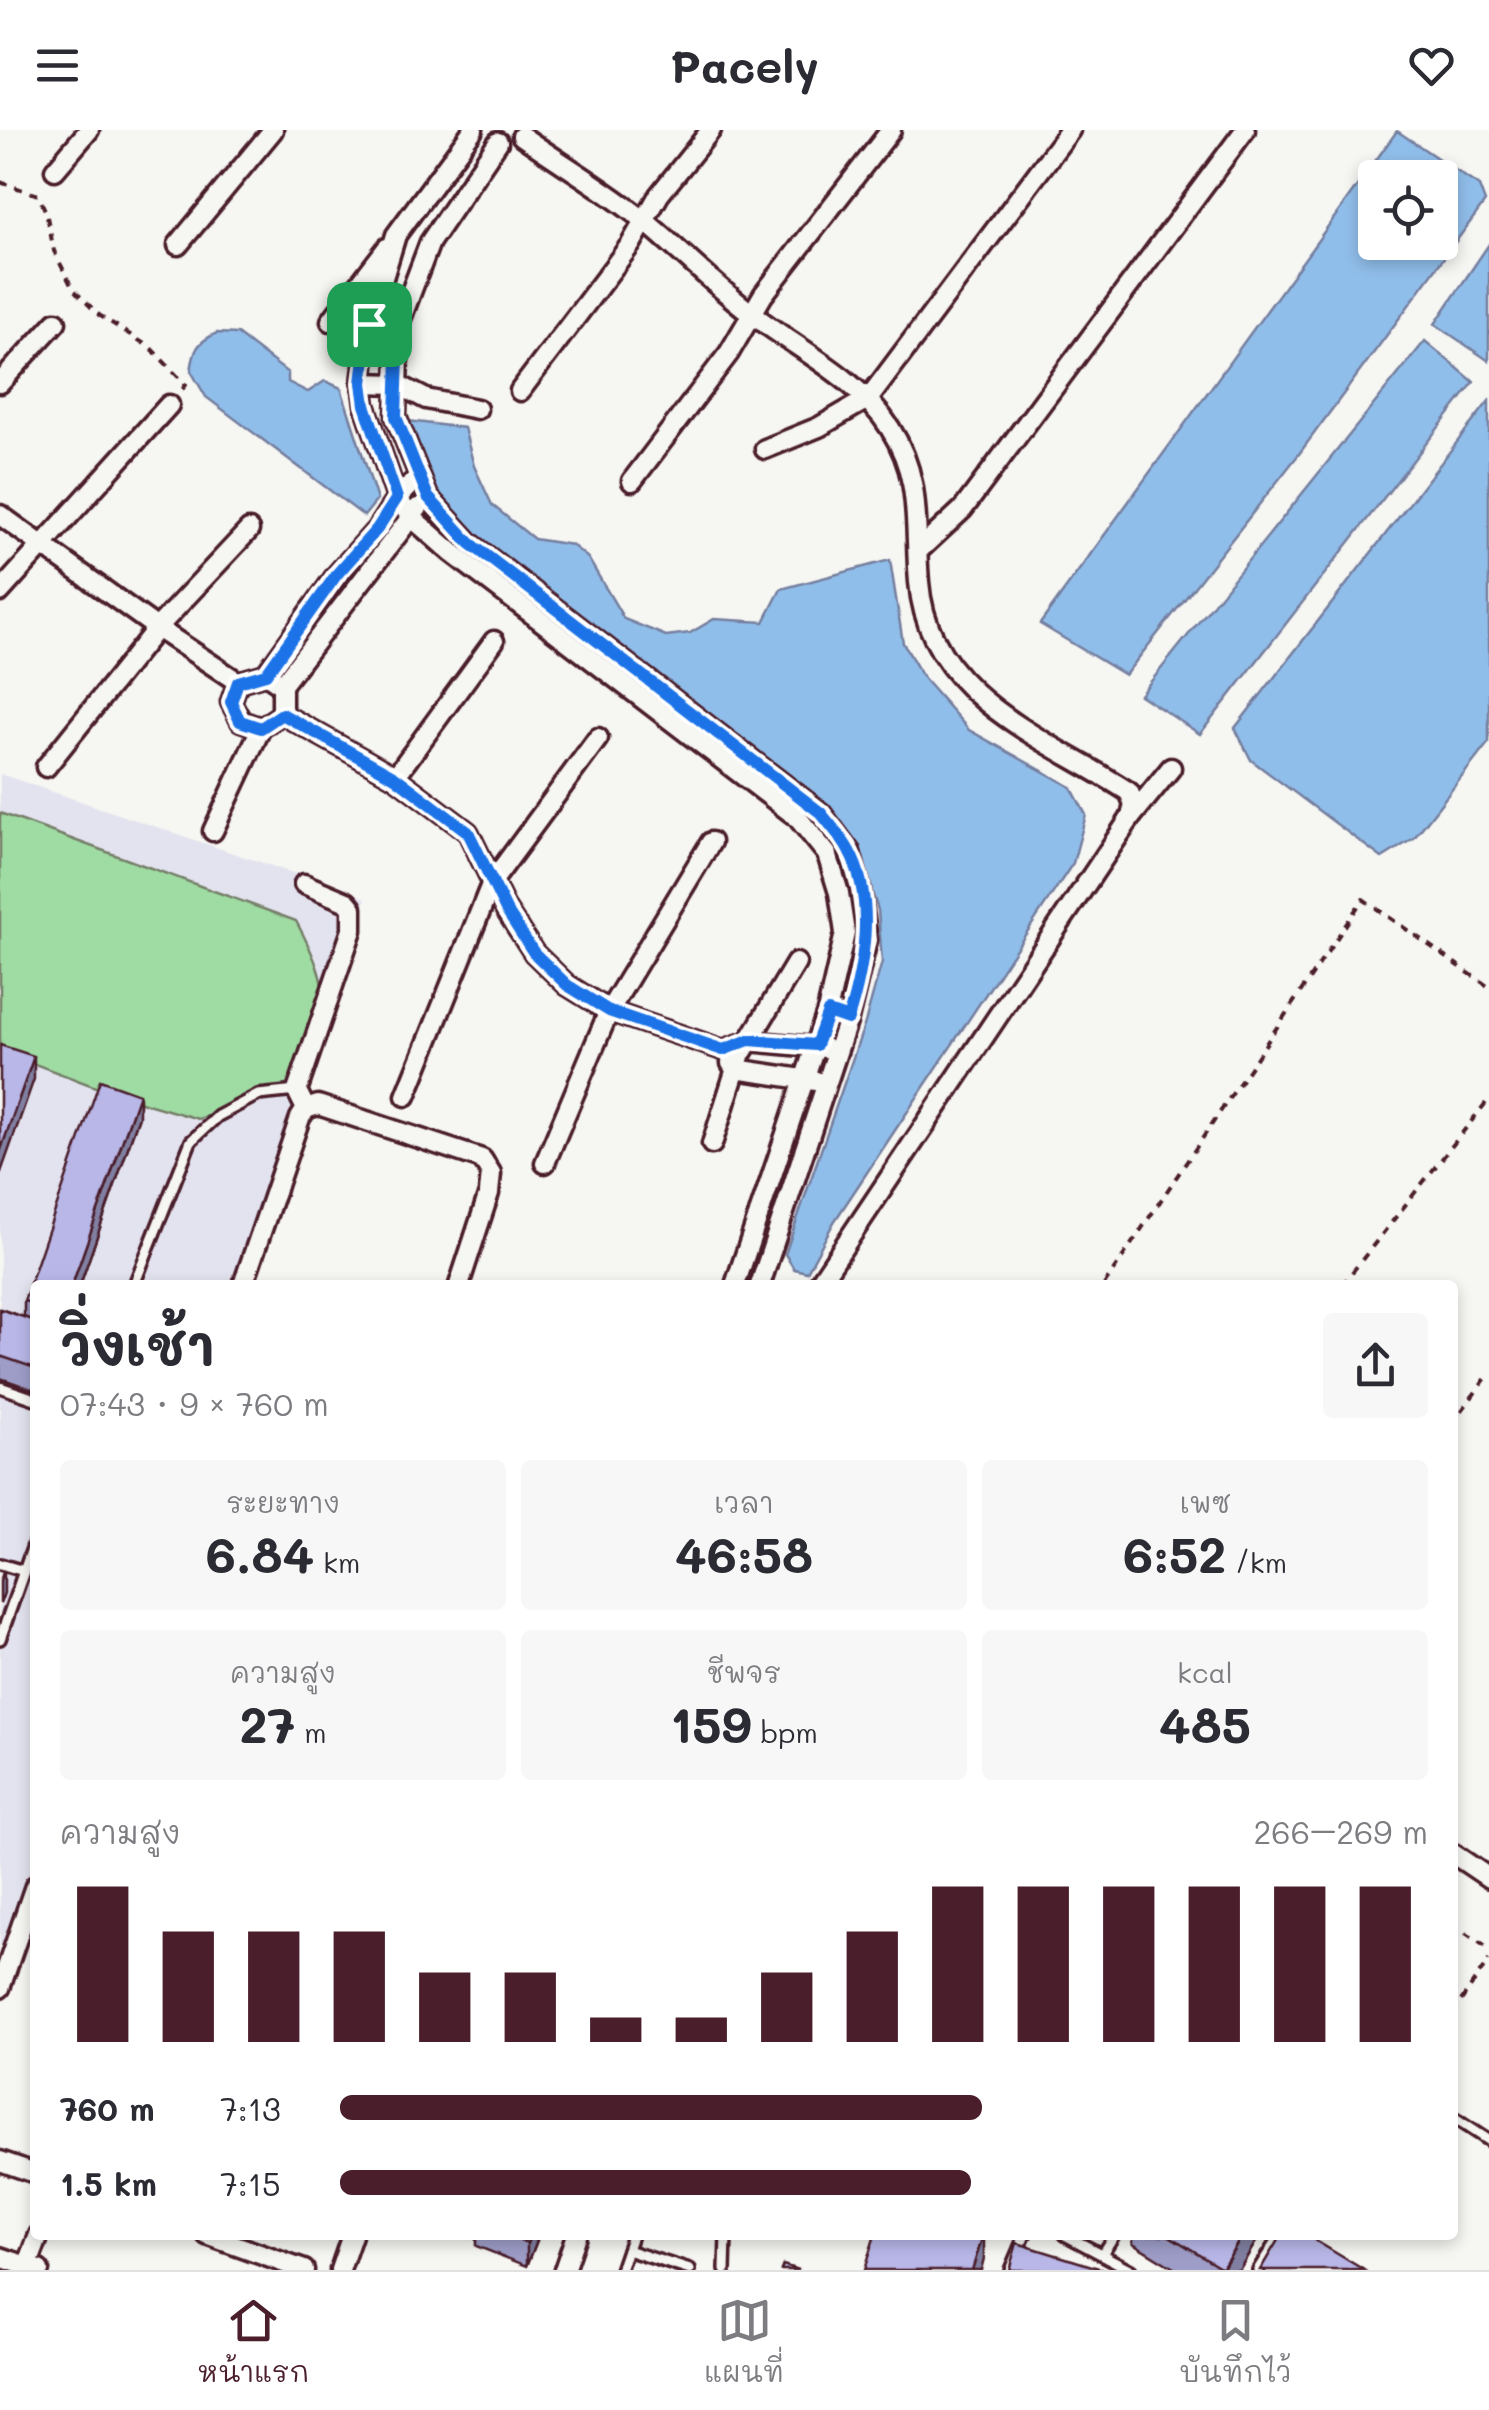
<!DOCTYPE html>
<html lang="th">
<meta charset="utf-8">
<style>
body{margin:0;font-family:Mali,"Playpen Sans Thai",sans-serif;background:#f7f7f7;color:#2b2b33;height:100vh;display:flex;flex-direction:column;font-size:38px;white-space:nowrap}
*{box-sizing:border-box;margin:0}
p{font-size:32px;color:#7c7c81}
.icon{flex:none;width:55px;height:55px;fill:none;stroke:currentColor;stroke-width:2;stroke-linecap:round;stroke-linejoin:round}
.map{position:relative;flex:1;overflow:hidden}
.sheet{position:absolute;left:30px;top:1150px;width:1428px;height:960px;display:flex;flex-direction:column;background:#fff;border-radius:10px;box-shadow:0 5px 15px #0003}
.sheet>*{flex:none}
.buttons{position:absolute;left:1358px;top:30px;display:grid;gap:20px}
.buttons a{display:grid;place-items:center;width:100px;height:100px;border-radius:10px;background:#fff;box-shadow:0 5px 15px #0003;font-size:50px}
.pin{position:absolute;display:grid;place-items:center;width:85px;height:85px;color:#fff;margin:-42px;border-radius:20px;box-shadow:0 5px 15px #0006}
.round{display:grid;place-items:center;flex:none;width:105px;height:105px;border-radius:10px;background:#f7f7f7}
.headline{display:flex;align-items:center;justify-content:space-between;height:170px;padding:0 30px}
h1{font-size:55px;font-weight:800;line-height:75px}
.stats{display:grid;grid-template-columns:repeat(3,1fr);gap:15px;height:170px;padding:10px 30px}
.stats div{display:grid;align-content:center;border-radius:10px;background:#f7f7f7;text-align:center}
.stats b{font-size:50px;font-weight:800}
.stats small{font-size:28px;font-weight:400}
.stats p{font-size:28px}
.chart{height:280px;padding:20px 30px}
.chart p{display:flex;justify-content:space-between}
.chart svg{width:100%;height:180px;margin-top:10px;stroke:#4a1f2b;stroke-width:6}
ul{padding:0 30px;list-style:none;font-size:32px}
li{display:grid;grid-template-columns:160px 120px 1fr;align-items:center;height:75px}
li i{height:25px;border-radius:12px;background:#4a1f2b}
header{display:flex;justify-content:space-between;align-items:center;height:130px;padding:0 30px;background:#fff;font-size:45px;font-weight:800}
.dock{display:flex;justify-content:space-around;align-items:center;height:140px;border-top:2px solid #e1e1e2;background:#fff;font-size:28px;color:#7c7c81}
.dock a{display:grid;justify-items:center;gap:5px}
.dock .selected{color:#4a1f2b}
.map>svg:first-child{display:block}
.built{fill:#e3e3ef}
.green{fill:#9fdca3;stroke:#747e67;stroke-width:2.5}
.water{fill:#90beea;stroke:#747e9e;stroke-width:2.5;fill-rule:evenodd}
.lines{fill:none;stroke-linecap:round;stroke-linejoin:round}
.lane-casing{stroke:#4a1f2b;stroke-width:16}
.street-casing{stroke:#4a1f2b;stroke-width:25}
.path{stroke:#4a1f2b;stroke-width:4;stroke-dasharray:8 8;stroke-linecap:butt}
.lane{stroke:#f6f6f2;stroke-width:9}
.street{stroke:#f6f6f2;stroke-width:18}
.wall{fill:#9e9dc8;stroke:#4a1f2b;stroke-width:2.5}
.shaded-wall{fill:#8180a2;stroke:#4a1f2b;stroke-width:2.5}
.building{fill:#b8b7e8;stroke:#4a1f2b;stroke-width:2.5}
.route-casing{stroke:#fff;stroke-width:20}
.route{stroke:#1a73e8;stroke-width:12}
</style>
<header><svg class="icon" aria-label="menu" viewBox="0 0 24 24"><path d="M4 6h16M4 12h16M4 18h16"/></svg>Pacely<svg class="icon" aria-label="heart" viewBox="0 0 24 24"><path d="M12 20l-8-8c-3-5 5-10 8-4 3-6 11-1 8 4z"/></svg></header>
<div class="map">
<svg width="1489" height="2140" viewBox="0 0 1489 2140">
<rect width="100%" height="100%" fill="#f6f6f2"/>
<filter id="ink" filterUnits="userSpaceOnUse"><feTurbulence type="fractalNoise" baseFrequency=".01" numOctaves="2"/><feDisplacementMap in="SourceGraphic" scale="20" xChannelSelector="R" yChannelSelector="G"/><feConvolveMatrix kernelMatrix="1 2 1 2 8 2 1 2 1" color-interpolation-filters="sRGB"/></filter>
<g filter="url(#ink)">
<polygon class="built" points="0,644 366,768 234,1155 35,1155 35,1736 0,1838"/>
<path class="green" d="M0,683L296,791C339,870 328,890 284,962L198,989L117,965L0,921Z"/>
<g class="water">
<path d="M1397,1L1479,56L1485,72L1299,324L1125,545L1040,494ZM1375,48H1440V112H1375Z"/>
<polygon points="1489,114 1489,231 1435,194"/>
<path d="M217,203L237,204L288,243V252L308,262L325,251L341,258L377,370L364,386L206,267L191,241C194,220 197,212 217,203Z"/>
<polygon points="1425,211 1474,252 1200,604 1140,565"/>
<polygon points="1489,271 1489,612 1414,708 1382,728 1251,630 1235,598"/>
<polygon points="408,291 464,298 474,336 492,375 534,409 572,415 588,428 624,489 666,506 690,503 714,489 764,492 781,459 890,430 903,513 924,549 969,600 1071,657 1086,685 1073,733 834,1092 807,1142 794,1139 785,1124 865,893 882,832 878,780 860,726 824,684 466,405 412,327"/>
</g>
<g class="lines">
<g class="lane-casing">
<g id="lane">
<polyline points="134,1155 191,1011 218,986 258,965 297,961"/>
<polyline points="0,1257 35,1269"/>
<polyline points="0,1434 24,1441"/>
<polyline points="0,1509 35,1410"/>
<polyline points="1452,1987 1489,2011"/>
<polyline points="1065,2105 1131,2140"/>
<polyline points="627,2120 690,2140"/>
<polyline points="1102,2124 1114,2105"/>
<polyline points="620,2140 632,2105"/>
<polyline points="725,2140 726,2105"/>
<polyline points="1010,2140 1025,2105"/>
<polyline points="1258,2140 1279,2107"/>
</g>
</g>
<g class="street-casing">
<g id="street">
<polyline points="473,0 396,105 369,194 362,253 365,275 397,368 410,386 451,422 797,687 827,724 839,763 845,803 827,882 735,1155"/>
<path d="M522,6C563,35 608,61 647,93C684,124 718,159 756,187C801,221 859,249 890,298C923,350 914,395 919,452C928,568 1045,607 1129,662L1134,674L1131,687"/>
<polyline points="498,12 430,112 399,194 396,287 428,367 470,413 821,683 850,722 860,759 867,810 848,889 760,1155"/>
<polyline points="55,40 89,0"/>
<polyline points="178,115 273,0"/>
<polyline points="331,191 387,118"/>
<polyline points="0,253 56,192"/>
<polyline points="362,253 397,254 426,269 477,279"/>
<polyline points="520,261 631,114 659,65 711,0"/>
<polyline points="765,319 819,297 869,268 1070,0"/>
<polyline points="632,351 729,223 763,165 891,0"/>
<polyline points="0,385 157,498 238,552"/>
<polyline points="918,421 963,379 1245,0"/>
<polyline points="0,462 169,275"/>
<polyline points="266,544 337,444 377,399 397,368 418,347"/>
<polygon points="266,544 282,555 282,584 261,598 241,591 231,572 238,552"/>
<polyline points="282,555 418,378"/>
<polyline points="282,584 395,647 468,702 506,780 534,823 567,855 609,881 723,920 749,911 825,918"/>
<polyline points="46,637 157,498 249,400"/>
<polyline points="395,647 494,511"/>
<polyline points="213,701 261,598"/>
<polyline points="304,754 347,772 352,778 352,800 297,961 306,979"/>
<polyline points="731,933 735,939 816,951"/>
<polyline points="406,966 492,752 598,608"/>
<polyline points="712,1014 740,926 796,833"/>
<polyline points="545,1033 609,881 711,712"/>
<polyline points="243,1155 300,988 306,979 318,975 482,1029 491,1043 489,1063 459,1155"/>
<polyline points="818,1155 1131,687 1171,638"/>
<polyline points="1452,1723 1489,1748"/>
<polyline points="0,1858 35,1756"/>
<polyline points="0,2031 35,2043"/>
<polyline points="207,2105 304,2140"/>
<polyline points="0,2127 39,2140"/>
<polyline points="26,2140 39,2105"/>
<polyline points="340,2140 352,2105"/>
<polyline points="564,2140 576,2105"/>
</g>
</g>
<g class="path">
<polyline points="0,52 38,65 46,82 54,121 73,159 99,185 151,218 186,255 178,264"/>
<polyline points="1104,1155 1363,769 1489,857"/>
<polyline points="1342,1155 1489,969"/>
<polyline points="1452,1294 1489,1244"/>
<polyline points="1452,1794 1489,1819"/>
<polyline points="1452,1884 1489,1830"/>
</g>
<use href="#lane" class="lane"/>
<use href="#street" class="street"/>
</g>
<g class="wall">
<polygon points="139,986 80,1155 35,1155 35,1260 0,1248 0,1179 24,1187 24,1171"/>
<polygon points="476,2105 539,2105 527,2136 476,2116"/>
<polygon points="1133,2105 1260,2105 1239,2140 1177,2140 1133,2113"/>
</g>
<g class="shaded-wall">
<polygon points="34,926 34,949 0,1045 0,1022"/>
<polygon points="139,964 139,986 80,1155 72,1155"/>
<polygon points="4,1440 4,1463 0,1474 0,1451"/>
<polygon points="531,2105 539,2105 527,2136 527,2113"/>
<polygon points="983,2105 984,2105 984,2128 981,2140 972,2140"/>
<polygon points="1242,2105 1260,2105 1239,2140 1222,2140"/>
</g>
<g class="building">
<polygon points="0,915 34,926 0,1022"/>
<polygon points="100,950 139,964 72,1155 35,1155 35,1174 24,1171"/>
<polygon points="0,1179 35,1191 35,1238 0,1226"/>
<polygon points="506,2105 531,2105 527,2113"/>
<polygon points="875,2105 983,2105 972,2140 864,2140"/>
<polygon points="1168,2105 1242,2105 1222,2138"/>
<polygon points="1281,2105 1306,2105 1364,2140 1260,2140"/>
<polygon points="1017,2113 1105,2140 1009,2140"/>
<polygon points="783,2135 798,2140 781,2140"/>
</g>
</g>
<g class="lines" filter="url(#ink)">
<g class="route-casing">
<path id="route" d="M369,194H399L396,287L428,367L470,413L821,683C830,695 842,707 849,721C876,770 864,838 848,889L828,882L816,915L749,910L723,920L609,881L567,855L534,823L506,780L468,702L395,647L282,584L261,598L240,591L231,572L238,552L266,544L337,444L377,399L397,368L365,275L362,253Z"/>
</g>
<use href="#route" class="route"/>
</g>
</svg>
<div class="buttons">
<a><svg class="icon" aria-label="locate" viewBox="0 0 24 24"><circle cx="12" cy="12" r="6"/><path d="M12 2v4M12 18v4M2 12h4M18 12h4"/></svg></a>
</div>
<div class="pin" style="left:369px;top:194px;background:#1e9e55"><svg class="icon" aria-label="arrive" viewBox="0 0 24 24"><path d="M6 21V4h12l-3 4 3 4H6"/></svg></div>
<section class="sheet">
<div class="headline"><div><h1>วิ่งเช้า</h1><p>07:43 · 9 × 760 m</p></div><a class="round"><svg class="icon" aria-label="share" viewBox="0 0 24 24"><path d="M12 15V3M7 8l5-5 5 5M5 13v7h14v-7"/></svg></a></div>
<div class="stats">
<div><p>ระยะทาง</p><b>6.84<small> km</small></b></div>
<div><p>เวลา</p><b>46:58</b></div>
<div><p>เพซ</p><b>6:52<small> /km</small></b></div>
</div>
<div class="stats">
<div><p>ความสูง</p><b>27<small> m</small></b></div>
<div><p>ชีพจร</p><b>159<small> bpm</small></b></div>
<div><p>kcal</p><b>485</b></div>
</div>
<div class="chart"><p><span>ความสูง</span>266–269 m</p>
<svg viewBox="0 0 160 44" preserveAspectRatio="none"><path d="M5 44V6M15 44V17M25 44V17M35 44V17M45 44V27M55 44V27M65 44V38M75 44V38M85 44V27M95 44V17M105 44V6M115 44V6M125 44V6M135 44V6M145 44V6M155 44V6"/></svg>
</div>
<ul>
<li><b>760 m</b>7:13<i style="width:59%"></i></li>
<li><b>1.5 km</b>7:15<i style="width:58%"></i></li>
</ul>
</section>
</div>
<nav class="dock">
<a class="selected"><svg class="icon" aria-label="home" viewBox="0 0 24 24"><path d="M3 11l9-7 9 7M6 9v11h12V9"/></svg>หน้าแรก</a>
<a><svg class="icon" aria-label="map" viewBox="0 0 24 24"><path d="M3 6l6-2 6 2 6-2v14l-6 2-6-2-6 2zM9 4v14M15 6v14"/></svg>แผนที่</a>
<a><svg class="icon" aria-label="saved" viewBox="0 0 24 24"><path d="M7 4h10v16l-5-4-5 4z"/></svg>บันทึกไว้</a>
</nav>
